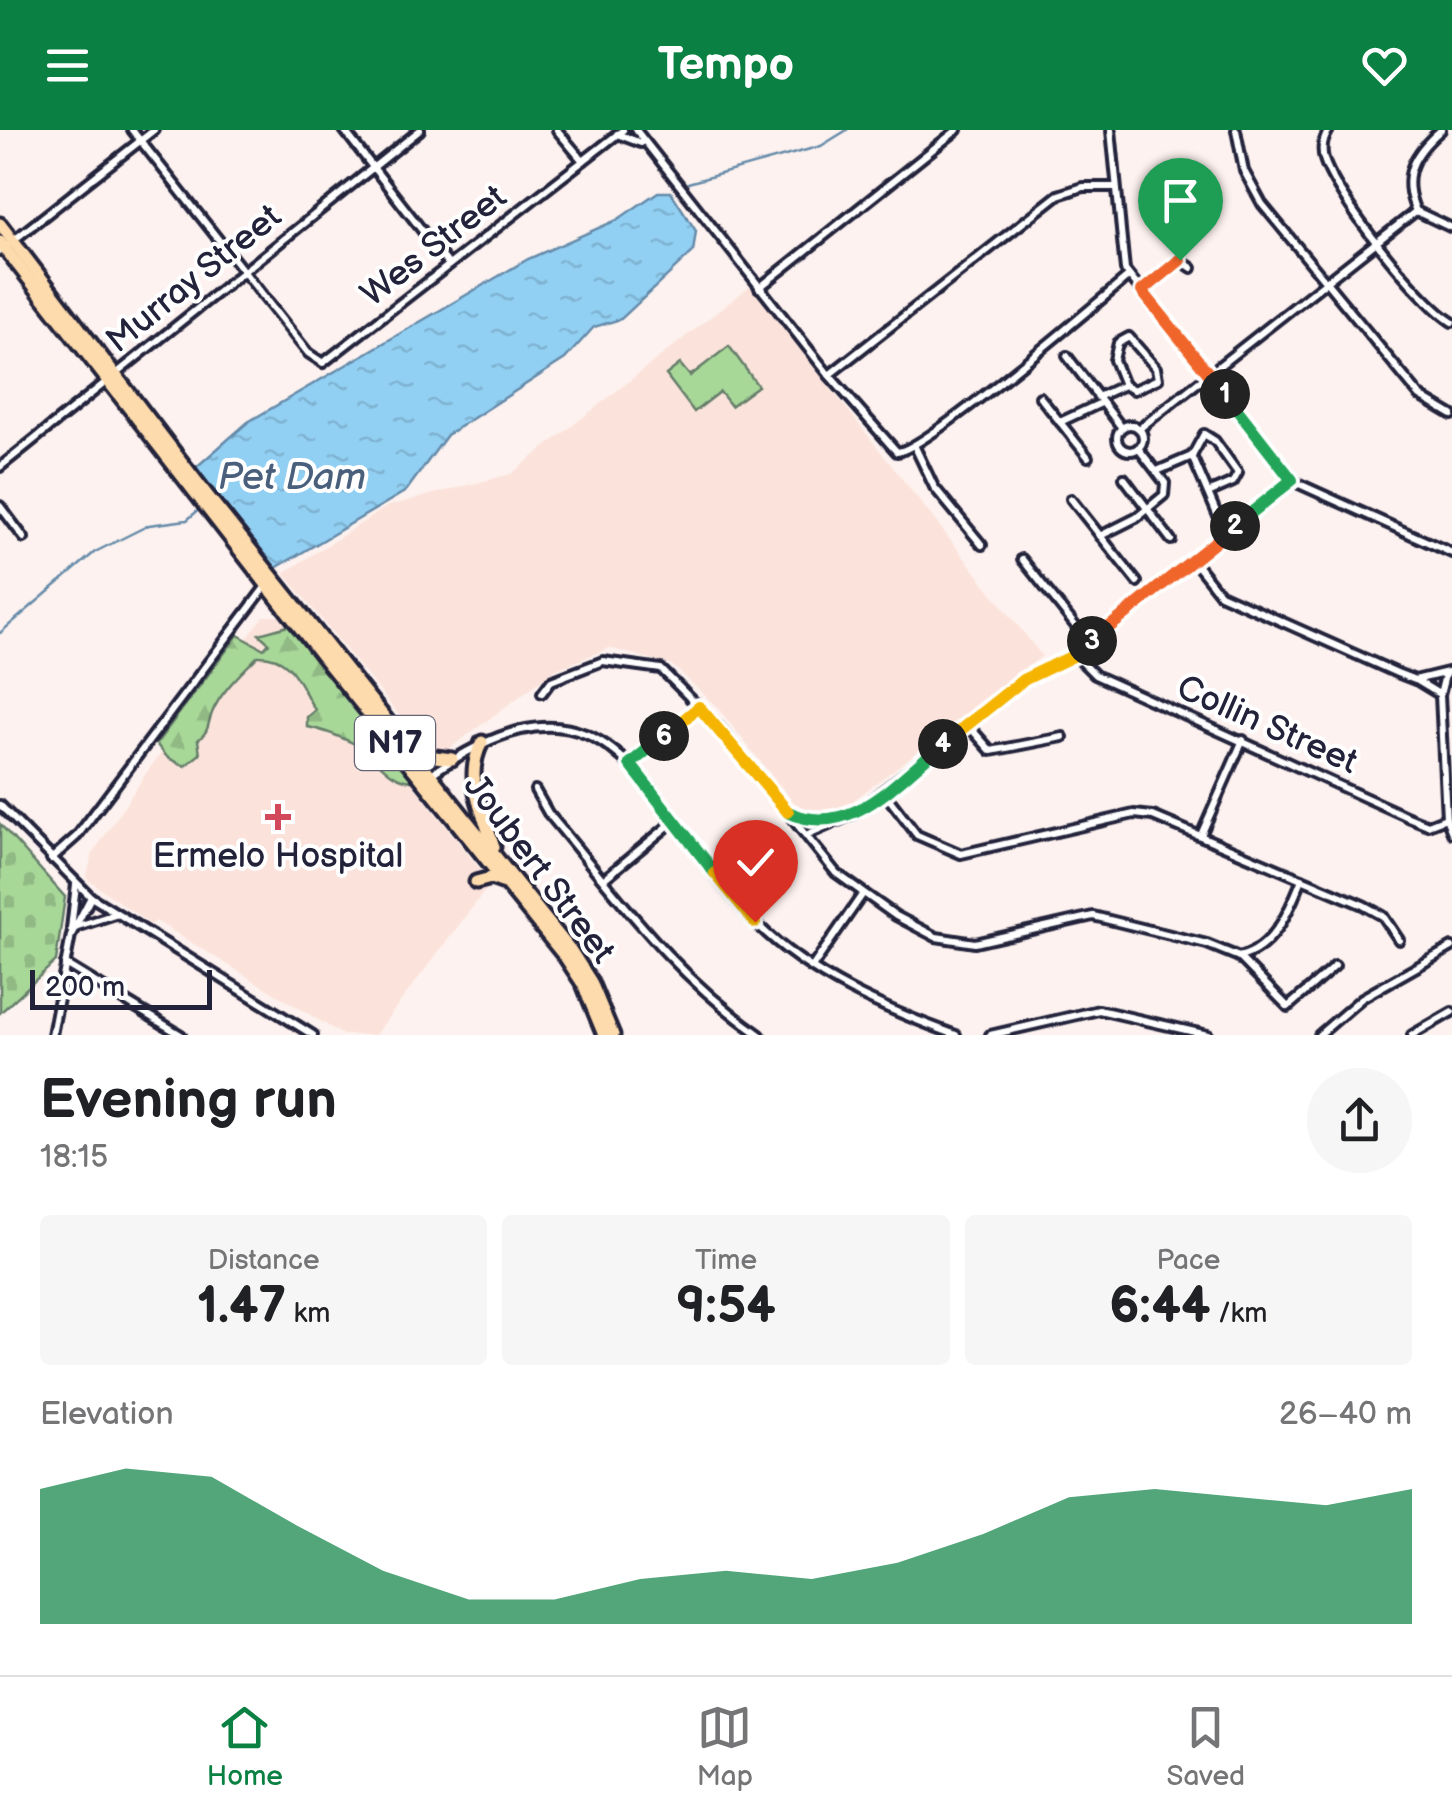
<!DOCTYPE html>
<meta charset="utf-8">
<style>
body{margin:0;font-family:"Balsamiq Sans",sans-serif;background:#f6f6f6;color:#202124;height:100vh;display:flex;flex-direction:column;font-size:38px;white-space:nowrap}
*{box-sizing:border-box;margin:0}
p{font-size:32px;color:#757577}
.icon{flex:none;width:55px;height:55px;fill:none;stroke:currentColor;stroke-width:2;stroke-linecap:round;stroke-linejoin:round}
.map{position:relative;height:905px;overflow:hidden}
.panel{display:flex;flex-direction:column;background:#fff;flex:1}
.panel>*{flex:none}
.scale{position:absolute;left:30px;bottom:25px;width:182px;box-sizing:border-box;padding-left:10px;border:5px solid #22223b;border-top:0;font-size:28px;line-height:35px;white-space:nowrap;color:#22223b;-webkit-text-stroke:8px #fff;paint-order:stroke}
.pin{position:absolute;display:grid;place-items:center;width:85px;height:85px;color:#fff;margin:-102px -42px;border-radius:50% 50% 50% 0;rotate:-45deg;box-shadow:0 0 10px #0007}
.pin .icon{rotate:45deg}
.km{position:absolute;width:50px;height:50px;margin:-25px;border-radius:50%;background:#222;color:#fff;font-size:28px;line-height:50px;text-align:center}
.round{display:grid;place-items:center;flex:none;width:105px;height:105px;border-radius:52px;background:#f6f6f6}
.overview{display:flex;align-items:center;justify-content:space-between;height:170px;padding:0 40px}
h1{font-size:55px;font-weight:800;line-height:75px}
.metrics{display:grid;grid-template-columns:repeat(3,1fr);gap:15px;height:170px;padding:10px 40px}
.metrics div{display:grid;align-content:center;border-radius:10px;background:#f6f6f6;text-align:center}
.metrics b{font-size:50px;font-weight:800}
.metrics small{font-size:28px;font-weight:400}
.metrics p{font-size:28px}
.chart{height:280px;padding:20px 40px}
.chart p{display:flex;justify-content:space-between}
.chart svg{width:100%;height:180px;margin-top:10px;fill:#0b8043;opacity:.7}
header{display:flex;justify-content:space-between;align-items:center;height:130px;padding:0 40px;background:#0b8043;color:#fff;font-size:45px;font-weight:800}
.menu{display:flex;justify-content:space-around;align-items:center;height:140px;border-top:2px solid #e0e0e0;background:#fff;font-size:28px;color:#757577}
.menu a{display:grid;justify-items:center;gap:5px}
.menu .active{color:#0b8043}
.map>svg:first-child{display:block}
.built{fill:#fbe3db}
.forest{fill:url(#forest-firs);stroke:#657d6a;stroke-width:2.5}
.cemetery{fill:url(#cemetery-stones);stroke:#657d6a;stroke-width:2.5}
.pitch{fill:#a8d898;stroke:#657d6a;stroke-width:2.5}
.water{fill:url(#water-ripples);stroke:#658aa9;stroke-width:2.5}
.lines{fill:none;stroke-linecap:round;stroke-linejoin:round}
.stream{stroke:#658aa9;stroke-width:2.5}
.minor-casing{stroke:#22223b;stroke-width:14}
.trunk-casing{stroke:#22223b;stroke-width:19}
.minor{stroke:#fff;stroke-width:6}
.trunk{stroke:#fedbac;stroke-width:11}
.split-1-casing{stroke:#fff;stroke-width:20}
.split-2-casing{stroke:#fff;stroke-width:20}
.split-3-casing{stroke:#fff;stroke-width:20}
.split-4-casing{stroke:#fff;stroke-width:20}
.split-5-casing{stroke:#fff;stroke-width:20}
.split-6-casing{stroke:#fff;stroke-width:20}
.split-7-casing{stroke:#fff;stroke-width:20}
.split-8-casing{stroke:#fff;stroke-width:20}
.split-1{stroke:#f0652b;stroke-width:12}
.split-2{stroke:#22a559;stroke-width:12}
.split-3{stroke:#f0652b;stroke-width:12}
.split-4{stroke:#f5b400;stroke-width:12}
.split-5{stroke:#22a559;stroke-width:12}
.split-6{stroke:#f5b400;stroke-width:12}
.split-7{stroke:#22a559;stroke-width:12}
.split-8{stroke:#f5b400;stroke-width:12}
.poi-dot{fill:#d1495b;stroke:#fff;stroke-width:4}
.labels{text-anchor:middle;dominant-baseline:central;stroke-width:8;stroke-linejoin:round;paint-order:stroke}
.shield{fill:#fff;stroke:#646476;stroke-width:2.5}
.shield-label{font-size:32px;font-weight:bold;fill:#22223b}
.street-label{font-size:35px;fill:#22223b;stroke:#fff}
.poi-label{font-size:35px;fill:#22223b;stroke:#fff}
.water-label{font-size:38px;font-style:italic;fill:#495f7b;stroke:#fff}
</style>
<header><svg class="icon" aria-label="menu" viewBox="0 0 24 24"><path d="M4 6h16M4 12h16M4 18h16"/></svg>Tempo<svg class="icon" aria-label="heart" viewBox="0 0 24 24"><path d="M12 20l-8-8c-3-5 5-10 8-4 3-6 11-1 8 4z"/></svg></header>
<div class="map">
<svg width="1452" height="905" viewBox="0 0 1452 905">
<defs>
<pattern id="forest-firs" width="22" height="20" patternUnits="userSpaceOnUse" patternTransform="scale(2.5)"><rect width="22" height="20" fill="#a8d898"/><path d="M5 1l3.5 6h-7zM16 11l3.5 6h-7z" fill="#90b984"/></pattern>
<pattern id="cemetery-stones" width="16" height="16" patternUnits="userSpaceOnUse" patternTransform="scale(2.5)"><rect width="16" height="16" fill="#a8d898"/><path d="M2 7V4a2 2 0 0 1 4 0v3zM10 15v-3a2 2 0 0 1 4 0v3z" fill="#90b984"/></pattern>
<pattern id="water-ripples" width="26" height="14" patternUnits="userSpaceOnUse" patternTransform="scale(2.5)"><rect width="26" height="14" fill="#92d0f3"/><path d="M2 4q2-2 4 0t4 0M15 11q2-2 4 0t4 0" fill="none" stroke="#7eb2d1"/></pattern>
</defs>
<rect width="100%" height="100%" fill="#fdf2ef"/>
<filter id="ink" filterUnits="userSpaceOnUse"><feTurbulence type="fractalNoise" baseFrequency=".01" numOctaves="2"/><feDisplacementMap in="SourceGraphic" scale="20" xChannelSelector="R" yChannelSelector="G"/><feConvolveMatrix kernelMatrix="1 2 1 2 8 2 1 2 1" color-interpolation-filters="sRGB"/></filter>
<g filter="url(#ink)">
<g class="built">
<polygon points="750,156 1042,526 832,687 816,686 792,671 716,576 672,535 609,518 555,540 445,622 420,611 284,443 388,376 511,344"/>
<polygon points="264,486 280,486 491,753 375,905 343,905 156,791 151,795 86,748 93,723 151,636"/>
</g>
<path class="forest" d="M288,496L412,642L411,651C386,648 379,628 359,616C343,608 326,600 307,597V587L315,580C299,555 293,525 258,526C243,541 220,562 212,583C207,595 210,601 198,610L200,624L185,636L168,628L156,614L238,505L264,519L269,513L259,504Z"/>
<polygon class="cemetery" points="0,694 65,767 56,831 0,883"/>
<polygon class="pitch" points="729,216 758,256 731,276 720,262 694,282 666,245 680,234 690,246"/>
<polygon class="water" points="658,62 671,62 696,101 693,122 621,189 594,197 565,229 447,305 406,361 276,438 193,340 248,292 528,129 617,90"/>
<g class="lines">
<g class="stream">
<polyline points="688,53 821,16 847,0"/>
<polyline points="0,503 95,422 149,395 187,390 202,377"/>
</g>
<g class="minor-casing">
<g id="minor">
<polyline points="132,0 308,223 323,233 623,0"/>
<polyline points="344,0 449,135"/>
<polyline points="557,0 583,31"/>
<path d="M636,0L829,245L897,322C924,321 1097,173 1129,146"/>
<polyline points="1111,0 1125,140 1271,323 1297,353 1452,423"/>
<polyline points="1236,0 1244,41 1262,74 1420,266 1452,285"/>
<path d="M1329,0C1323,10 1321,18 1324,29C1335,66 1419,172 1452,192"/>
<polyline points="617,4 641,13"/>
<path d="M1416,81C1400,46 1414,23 1441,0"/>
<polyline points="1416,81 1452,98"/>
<polyline points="0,121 154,0"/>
<polyline points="759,158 957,0"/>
<polyline points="1142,161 1180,130 1192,138"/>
<polyline points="1067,226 1122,298"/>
<polyline points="829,245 1058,65 1083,57 1115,57"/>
<polyline points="1040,267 1088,327"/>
<polyline points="1098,267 1124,255 1134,260 1158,249 1156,238 1129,207 1118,213 1114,230 1124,255"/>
<polyline points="1060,292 1101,273"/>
<circle cx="1130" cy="308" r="13"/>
<polyline points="1139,299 1416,81"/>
<polyline points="915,317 934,357 982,415"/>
<polyline points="0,337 420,0"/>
<polyline points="1157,341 1192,326"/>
<polyline points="1124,348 1171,410"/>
<polyline points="1208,363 1233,352 1238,343 1215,311 1204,304 1192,326 1217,384"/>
<polyline points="1071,369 1137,452"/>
<polyline points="0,376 24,408"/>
<polyline points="1100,406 1136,388 1164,365 1165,353 1138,318"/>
<polyline points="1022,429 1089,513"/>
<polyline points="1193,430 1220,464 1397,543 1415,550 1452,541"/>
<polyline points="1075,525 1095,545 1408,687 1428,695 1446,688"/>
<polyline points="1445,545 1440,565 1446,688 1452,703"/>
<polyline points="1416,550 1439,564"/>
<path d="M542,563L551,551L603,531L661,539L719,597L836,743L896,786L936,807L975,813L1093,786L1207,814L1239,827C1274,819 1290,779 1302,749"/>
<polyline points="967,594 991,621 1063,607"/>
<polyline points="630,634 699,577"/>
<path d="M430,645C619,513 645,682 757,794C811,848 887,880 956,905"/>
<path d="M535,660L548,683C618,766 670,842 760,905"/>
<polyline points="883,661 917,705 961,724 1134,684 1153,686 1363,775 1383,786 1399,810"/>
<polyline points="0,675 91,767 313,905"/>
<polyline points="790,683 826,692"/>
<polyline points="806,705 854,684 1016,555 1075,525 1293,350"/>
<polyline points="1201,705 1243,610"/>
<polyline points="51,729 77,706 266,456"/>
<polyline points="604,749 674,691"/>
<polyline points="75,797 115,784"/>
<polyline points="71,799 76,754"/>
<polyline points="1239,827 1288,877 1335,836"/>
<polyline points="65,834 181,905"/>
<polyline points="813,836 862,765"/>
<polyline points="52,905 71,805 91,767"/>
<polyline points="990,905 1099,880 1208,905"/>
<polyline points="1319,905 1362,868 1452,817"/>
<polyline points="1412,905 1452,882"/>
</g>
</g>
<g class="trunk-casing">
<g id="trunk">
<polyline points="0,94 207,365 571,821 591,852 613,905"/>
<polyline points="0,112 323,527 566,828 583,854 604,905"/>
<path d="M482,612C463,648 482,680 494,717"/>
<polyline points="419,625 452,629"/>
<polyline points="476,752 491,748 502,752"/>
</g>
</g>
<use href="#minor" class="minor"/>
<use href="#trunk" class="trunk"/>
</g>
</g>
<g class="lines" filter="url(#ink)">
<g class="split-1-casing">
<polyline id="split-1" points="1180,130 1142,161 1225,264"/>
</g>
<g class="split-2-casing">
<polyline id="split-2" points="1225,264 1292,350 1235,396"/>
</g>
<g class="split-3-casing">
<polyline id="split-3" points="1092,511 1235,396"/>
</g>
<g class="split-4-casing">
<polyline id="split-4" points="943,614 1023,550 1075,525 1092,511"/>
</g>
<g class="split-5-casing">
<path id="split-5" d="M788,682C850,711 897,650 943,614"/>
</g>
<g class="split-6-casing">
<polyline id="split-6" points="664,606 699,577 788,682"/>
</g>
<g class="split-7-casing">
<polyline id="split-7" points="664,606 630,634 715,743"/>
</g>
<g class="split-8-casing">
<polyline id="split-8" points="715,743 755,792"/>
</g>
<use href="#split-1" class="split-1"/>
<use href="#split-2" class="split-2"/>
<use href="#split-3" class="split-3"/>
<use href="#split-4" class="split-4"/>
<use href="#split-5" class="split-5"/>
<use href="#split-6" class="split-6"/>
<use href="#split-7" class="split-7"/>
<use href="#split-8" class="split-8"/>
</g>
<path class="poi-dot" d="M273 672h10v10h10v10h-10v10h-10v-10h-10v-10h10z"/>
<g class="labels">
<rect class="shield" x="355" y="586" width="80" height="54" rx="8"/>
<g class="shield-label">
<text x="395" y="613">N17</text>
</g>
<g class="street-label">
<text transform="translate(434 116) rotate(-38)">Wes Street</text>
<text transform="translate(194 149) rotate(-39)">Murray Street</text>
<text transform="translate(1267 595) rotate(24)">Collin Street</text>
<text transform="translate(539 739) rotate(53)">Joubert Street</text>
</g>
<g class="poi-label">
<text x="278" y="726">Ermelo Hospital</text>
</g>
<g class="water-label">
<text x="292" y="347">Pet Dam</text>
</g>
</g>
</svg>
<div class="scale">200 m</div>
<div class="pin" style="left:1180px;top:130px;background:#1e9e55"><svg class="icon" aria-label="arrive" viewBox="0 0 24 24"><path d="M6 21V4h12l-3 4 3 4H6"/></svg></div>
<div class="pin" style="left:755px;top:792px;background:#d93025"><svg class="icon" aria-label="check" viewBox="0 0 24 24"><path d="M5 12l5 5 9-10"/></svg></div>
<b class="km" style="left:1225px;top:264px">1</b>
<b class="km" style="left:1235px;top:396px">2</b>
<b class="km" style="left:1092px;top:511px">3</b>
<b class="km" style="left:943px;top:614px">4</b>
<b class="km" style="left:664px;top:606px">6</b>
</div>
<section class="panel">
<div class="overview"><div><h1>Evening run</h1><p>18:15</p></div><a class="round"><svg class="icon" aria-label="share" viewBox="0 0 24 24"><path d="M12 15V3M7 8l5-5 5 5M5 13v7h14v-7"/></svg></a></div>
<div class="metrics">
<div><p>Distance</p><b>1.47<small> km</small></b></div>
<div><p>Time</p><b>9:54</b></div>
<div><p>Pace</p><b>6:44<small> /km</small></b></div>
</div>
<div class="chart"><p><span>Elevation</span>26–40 m</p>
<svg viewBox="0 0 160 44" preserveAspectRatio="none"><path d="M0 44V11L10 6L20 8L30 20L40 31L50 38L60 38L70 33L80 31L90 33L100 29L110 22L120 13L130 11L140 13L150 15L160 11V44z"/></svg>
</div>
</section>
<nav class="menu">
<a class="active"><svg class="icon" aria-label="home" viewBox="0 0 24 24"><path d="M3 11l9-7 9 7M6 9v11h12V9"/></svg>Home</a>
<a><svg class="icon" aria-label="map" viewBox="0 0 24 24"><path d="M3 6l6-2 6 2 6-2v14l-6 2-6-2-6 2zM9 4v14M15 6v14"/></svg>Map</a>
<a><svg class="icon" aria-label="saved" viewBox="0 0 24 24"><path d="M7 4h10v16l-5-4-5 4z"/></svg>Saved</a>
</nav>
